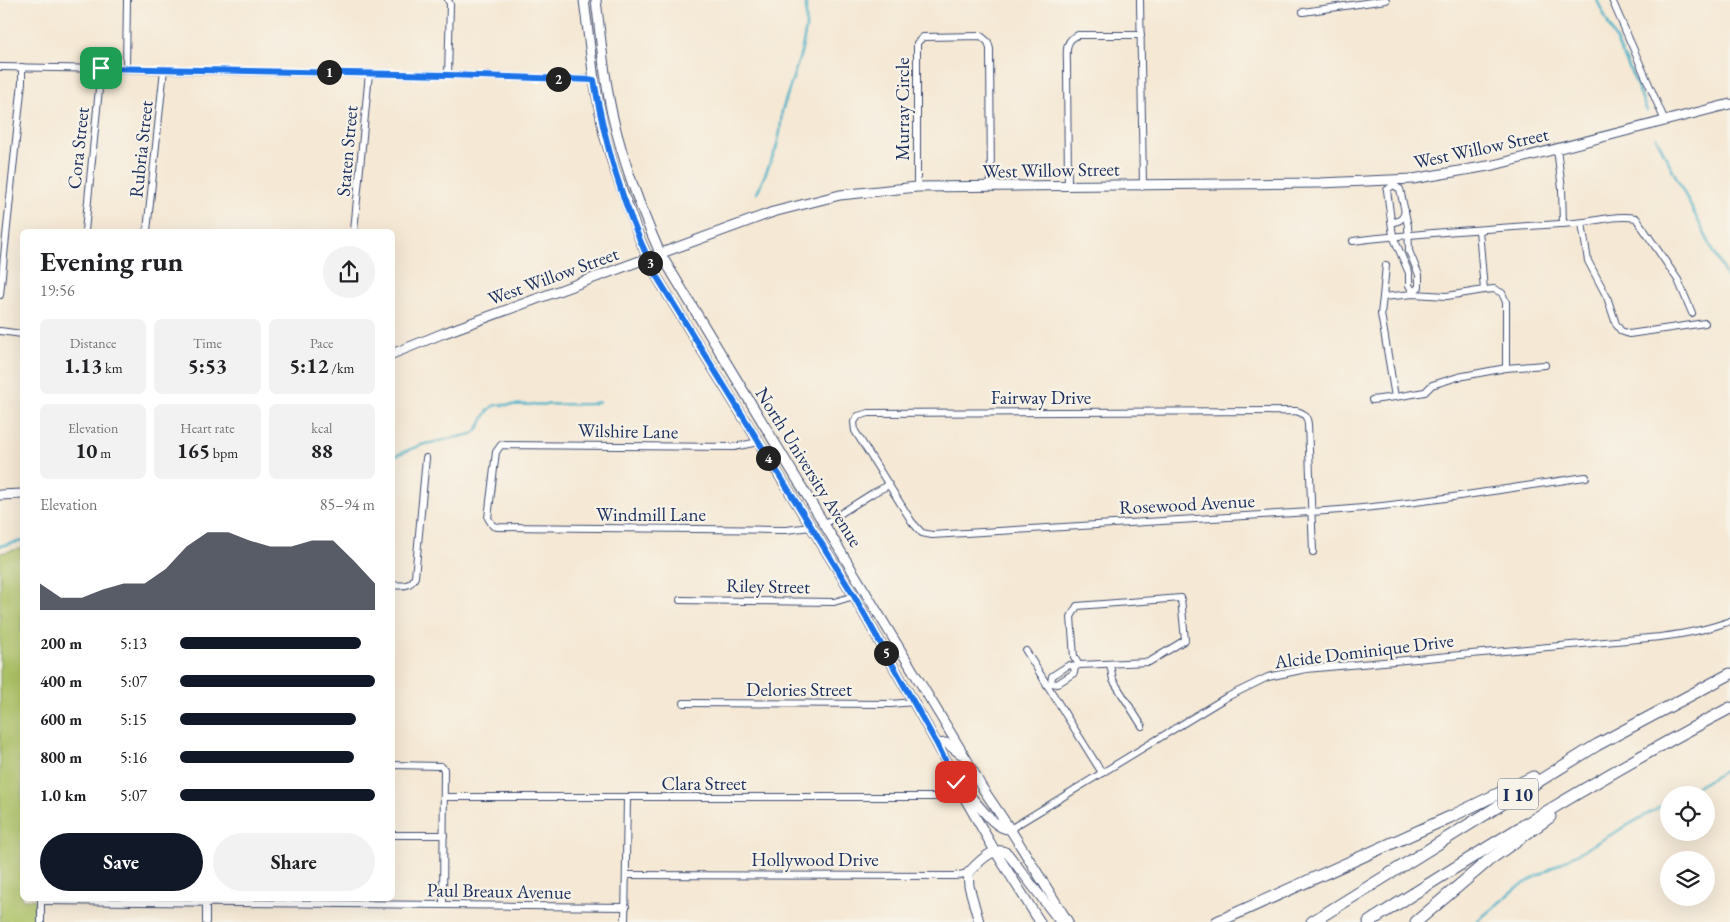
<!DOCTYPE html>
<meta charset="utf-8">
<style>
body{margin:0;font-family:"EB Garamond",serif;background:#f2f2f2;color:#202124;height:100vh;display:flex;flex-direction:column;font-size:19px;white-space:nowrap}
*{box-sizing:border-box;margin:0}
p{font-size:16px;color:#757577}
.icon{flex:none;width:28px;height:28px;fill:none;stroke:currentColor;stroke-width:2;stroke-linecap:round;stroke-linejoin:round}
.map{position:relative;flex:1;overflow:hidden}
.drawer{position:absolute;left:20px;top:229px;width:375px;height:672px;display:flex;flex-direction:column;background:#fff;border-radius:8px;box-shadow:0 5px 20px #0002}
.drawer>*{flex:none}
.buttons{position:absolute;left:1660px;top:786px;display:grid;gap:10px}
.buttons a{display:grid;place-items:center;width:55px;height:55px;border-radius:50%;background:#fff;box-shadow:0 5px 20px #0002;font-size:25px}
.pin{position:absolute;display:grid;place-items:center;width:42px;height:42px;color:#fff;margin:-21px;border-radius:10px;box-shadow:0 2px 8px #0006}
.km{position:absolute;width:25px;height:25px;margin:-12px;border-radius:50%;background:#222;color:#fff;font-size:14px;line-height:25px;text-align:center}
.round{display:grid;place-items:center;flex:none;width:52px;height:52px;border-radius:26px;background:#f2f2f2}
.headline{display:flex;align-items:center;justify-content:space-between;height:85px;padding:0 20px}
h1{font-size:28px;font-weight:700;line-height:38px}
.metrics{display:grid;grid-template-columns:repeat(3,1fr);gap:8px;height:85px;padding:5px 20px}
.metrics div{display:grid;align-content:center;border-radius:8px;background:#f2f2f2;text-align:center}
.metrics b{font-size:21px;font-weight:700}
.metrics small{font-size:14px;font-weight:400}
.metrics p{font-size:14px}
.chart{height:140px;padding:10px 20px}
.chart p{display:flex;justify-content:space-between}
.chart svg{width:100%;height:90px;margin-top:5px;fill:#111827;opacity:.7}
.cta{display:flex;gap:10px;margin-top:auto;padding:10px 20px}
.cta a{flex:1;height:58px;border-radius:30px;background:#111827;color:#fff;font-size:20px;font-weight:700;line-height:58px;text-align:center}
.cta a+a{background:#f2f2f2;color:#202124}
ul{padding:0 20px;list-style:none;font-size:16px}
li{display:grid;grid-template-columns:80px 60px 1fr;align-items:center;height:38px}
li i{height:12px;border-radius:6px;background:#111827}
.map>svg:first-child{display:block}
.green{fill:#adc266;stroke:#647862}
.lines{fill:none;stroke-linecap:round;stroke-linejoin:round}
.stream{stroke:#49b1c8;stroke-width:2.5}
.street-casing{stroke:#3c4b70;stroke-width:8}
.secondary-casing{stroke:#3c4b70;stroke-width:11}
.highway-casing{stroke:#3c4b70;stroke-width:13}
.street{stroke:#fff;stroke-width:6}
.secondary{stroke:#fff;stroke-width:9}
.highway{stroke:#fff;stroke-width:11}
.route-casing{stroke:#fff;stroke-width:10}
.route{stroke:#1a73e8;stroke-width:6}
.labels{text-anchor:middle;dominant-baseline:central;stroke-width:4.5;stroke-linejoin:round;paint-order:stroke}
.shield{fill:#f7f3e8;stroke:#5d6a87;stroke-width:1}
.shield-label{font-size:18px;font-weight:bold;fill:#1b2f5e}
.street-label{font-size:19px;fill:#1b2f5e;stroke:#f7f3e8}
</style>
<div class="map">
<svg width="1730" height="922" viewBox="0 0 1730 922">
<rect width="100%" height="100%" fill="#f7f3e8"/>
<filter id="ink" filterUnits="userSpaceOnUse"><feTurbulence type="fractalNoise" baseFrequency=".02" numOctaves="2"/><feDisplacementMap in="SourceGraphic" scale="10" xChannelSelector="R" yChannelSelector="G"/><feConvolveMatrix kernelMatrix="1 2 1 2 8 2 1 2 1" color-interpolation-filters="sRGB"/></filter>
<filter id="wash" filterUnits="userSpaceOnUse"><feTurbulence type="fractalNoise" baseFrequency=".0096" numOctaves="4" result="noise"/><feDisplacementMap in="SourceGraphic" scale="20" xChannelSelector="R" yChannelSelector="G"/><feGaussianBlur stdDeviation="1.12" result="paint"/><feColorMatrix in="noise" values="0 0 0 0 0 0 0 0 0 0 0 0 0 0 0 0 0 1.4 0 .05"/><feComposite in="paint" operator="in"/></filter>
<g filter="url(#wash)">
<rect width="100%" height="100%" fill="#f5e8d4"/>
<polygon class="green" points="22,548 22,899 35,899 34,922 0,922 0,553"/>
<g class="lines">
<g class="stream">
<polyline points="1597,0 1632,74 1647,111"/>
<polyline points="1656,137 1730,284"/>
<polyline points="757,193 776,149 780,132 782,111 801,53 806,28 806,0"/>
<path d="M392,457L421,445L472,434C485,426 482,410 496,405L591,404L599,402"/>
<polyline points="0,546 22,541"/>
<polyline points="1682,795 1730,768"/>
<polyline points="1476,922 1518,887 1669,802"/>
</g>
</g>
</g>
<g filter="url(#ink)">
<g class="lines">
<g class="street-casing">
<g id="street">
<polyline points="1140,0 1143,185"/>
<polyline points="1612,0 1665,121"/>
<polyline points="1303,12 1386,0"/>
<polyline points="0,67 448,75 594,80"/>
<polyline points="126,68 127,0"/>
<polyline points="448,75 450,4 448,0"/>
<polyline points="1557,149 1562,189 1563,224"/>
<polygon points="1393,185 1400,189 1408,226 1409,251 1419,275 1419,287 1413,292 1409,285 1409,273 1393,236 1387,190"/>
<path d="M1068,186L1067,65C1067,53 1064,40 1078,35H1141"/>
<polyline points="917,187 917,43 923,37 981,36 988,42 990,49 991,187"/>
<path d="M1391,219L1394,222C1401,221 1403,218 1405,211"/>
<polyline points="1582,223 1588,261 1607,297 1616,324 1621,331 1629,334 1705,323"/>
<polyline points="85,231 101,68"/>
<polyline points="147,231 164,69"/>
<polyline points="354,231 369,73"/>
<path d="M1353,241C1426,232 1501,228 1575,223C1595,222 1616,214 1636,218L1678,280L1692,313"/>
<polyline points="1484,290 1494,289 1502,293 1506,302 1506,368"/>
<polyline points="0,295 22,82 22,67"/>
<polyline points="1383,297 1386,265"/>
<polyline points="0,331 22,334"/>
<polyline points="1395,397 1425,392 1432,385 1458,377 1506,368 1545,365"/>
<polyline points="1372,400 1395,397 1381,314 1383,297 1413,294 1447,296 1484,290 1479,230"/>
<polyline points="758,442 734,447 501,445 496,452 488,518 493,526 498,527 786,530 811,527"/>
<polyline points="824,524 873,493 889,485"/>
<path d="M1313,552L1308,424C1307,416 1304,413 1296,411L869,413L858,416L854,422L855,431L912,522L922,533L932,535L1311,512C1403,507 1494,490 1586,477"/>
<path d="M392,585C402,586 411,587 415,577L426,458"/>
<polyline points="680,600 834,602 854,596"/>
<polyline points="1026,651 1102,773"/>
<polyline points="1110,664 1113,680 1142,726"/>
<polyline points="1075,667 1079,665 1149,662 1185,640 1181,598 1077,606 1071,617 1074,657 1079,665"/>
<polyline points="1047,685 1051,683 1057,684 1074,673 1075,667 1069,665 1052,676 1051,683"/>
<polyline points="684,703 891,704 914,702"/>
<polyline points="392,765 441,766 444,769 443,905"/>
<polyline points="444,797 964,797"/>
<path d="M1010,829L1225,698L1268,677L1306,669L1660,637C1684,634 1707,630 1730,621"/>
<polyline points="392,835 444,835"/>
<polyline points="626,875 955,876 968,873"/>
<polyline points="41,901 626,907"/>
<polyline points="41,922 41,899"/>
<polyline points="206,922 206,899"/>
<polyline points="625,922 627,798"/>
</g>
</g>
<g class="secondary-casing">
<g id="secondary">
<polyline points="584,0 594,80 604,134 614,168 640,240 648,258 657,277 714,370 854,596 937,744 964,797 995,851 1040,922"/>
<path d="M596,0C601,39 604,80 613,118C624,164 641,210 660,253L967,760L981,786L1010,829L1068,922"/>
<polyline points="392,354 444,333 773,212 840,195 917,187 1320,183 1413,179 1494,165 1730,104"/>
<polyline points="0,495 22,494"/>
<polyline points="937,744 946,743 961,754"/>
<path d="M960,785C973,796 994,831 1010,829"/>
<path d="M979,922L969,886L968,873C977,864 995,843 1008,854L1058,919L1063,922"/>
</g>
</g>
<g class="highway-casing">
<g id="highway">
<polyline points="1217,922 1450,817 1533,777"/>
<polyline points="1312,922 1597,745 1730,674"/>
<path d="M1369,922C1487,847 1606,773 1730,708"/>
<polyline points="1416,922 1489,860 1550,817"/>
</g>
</g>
<use href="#street" class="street"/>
<use href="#secondary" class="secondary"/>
<use href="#highway" class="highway"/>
</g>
</g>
<g class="lines" filter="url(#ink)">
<g class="route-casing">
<path id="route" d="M101,68L448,75L594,80C605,147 626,215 657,277L854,596L937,744L956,782"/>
</g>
<use href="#route" class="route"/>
</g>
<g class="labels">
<rect class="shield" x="1498" y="778.5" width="40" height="31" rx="4"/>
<g class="shield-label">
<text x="1518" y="794">I 10</text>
</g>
<g class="street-label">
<text transform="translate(902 109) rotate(-90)">Murray Circle</text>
<text transform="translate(78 148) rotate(-84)">Cora Street</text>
<text transform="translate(1481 148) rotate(-12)">West Willow Street</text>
<text transform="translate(141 149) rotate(-84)">Rubria Street</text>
<text transform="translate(347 151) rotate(-85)">Staten Street</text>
<text transform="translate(1051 170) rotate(-1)">West Willow Street</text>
<text transform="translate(553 276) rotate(-20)">West Willow Street</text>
<text x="1041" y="397">Fairway Drive</text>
<text transform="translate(628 431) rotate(1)">Wilshire Lane</text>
<text transform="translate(809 467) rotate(58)">North University Avenue</text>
<text transform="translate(1187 504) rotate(-3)">Rosewood Avenue</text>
<text x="651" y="514">Windmill Lane</text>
<text transform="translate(768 586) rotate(1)">Riley Street</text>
<text transform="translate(1364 651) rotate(-7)">Alcide Dominique Drive</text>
<text x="799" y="689">Delories Street</text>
<text x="704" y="783">Clara Street</text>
<text x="815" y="859">Hollywood Drive</text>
<text transform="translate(499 891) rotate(1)">Paul Breaux Avenue</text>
</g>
</g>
</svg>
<div class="buttons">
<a><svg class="icon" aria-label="locate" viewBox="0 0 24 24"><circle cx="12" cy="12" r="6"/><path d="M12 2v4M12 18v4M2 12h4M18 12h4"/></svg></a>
<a><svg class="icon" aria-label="layers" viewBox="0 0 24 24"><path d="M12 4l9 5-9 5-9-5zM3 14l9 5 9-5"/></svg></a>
</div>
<div class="pin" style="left:101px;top:68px;background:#1e9e55"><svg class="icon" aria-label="arrive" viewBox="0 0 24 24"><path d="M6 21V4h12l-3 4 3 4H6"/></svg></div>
<div class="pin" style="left:956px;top:782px;background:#d93025"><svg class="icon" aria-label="check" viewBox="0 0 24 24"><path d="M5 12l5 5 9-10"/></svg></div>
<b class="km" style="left:329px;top:72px">1</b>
<b class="km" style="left:558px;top:79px">2</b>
<b class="km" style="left:650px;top:263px">3</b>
<b class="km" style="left:768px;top:458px">4</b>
<b class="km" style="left:886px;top:653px">5</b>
<section class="drawer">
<div class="headline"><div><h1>Evening run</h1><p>19:56</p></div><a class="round"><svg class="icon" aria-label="share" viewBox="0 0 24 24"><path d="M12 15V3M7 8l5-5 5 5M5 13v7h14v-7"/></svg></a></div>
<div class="metrics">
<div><p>Distance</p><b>1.13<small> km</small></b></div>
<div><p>Time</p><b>5:53</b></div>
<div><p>Pace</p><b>5:12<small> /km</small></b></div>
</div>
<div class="metrics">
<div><p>Elevation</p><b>10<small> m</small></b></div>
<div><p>Heart rate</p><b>165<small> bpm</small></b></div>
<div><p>kcal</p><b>88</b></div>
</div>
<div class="chart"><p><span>Elevation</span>85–94 m</p>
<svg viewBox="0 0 160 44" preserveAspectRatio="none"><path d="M0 44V31L10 38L20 38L30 34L40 31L50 31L60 24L70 13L80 6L90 6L100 10L110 13L120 13L130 10L140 10L150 20L160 31V44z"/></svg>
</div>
<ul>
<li><b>200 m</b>5:13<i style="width:93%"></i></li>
<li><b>400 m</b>5:07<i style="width:100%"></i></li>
<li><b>600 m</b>5:15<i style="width:90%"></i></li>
<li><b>800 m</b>5:16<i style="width:89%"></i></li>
<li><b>1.0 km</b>5:07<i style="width:100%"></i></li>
</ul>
<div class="cta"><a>Save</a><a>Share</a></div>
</section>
</div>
